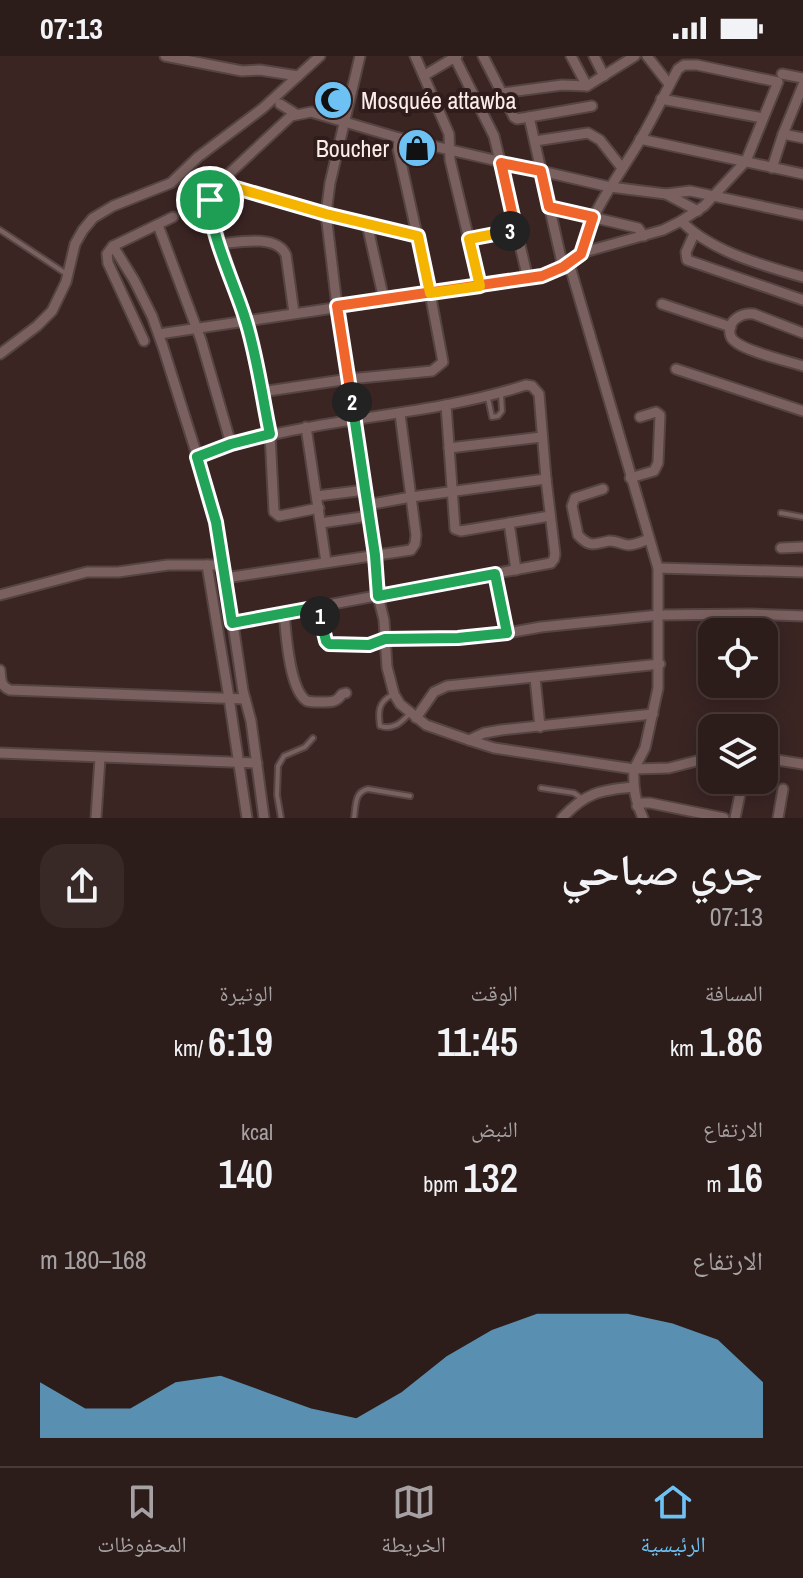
<!DOCTYPE html>
<html lang="ar">
<meta charset="utf-8">
<style>
body{margin:0;font-family:"Archivo Narrow","Noto Naskh Arabic",sans-serif;background:#382927;color:#f1f3f6;direction:rtl;height:100vh;display:flex;flex-direction:column;font-size:30px;white-space:nowrap}
*{box-sizing:border-box;margin:0}
p{font-size:26px;color:#a6a1a2}
.icon{flex:none;width:44px;height:44px;fill:none;stroke:currentColor;stroke-width:2;stroke-linecap:round;stroke-linejoin:round}
.map{position:relative;height:762px;overflow:hidden;direction:ltr}
.panel{display:flex;flex-direction:column;background:#2c1c1a;flex:1}
.panel>*{flex:none}
.controls{position:absolute;left:698px;top:562px;display:grid;gap:16px}
.controls a{display:grid;place-items:center;width:80px;height:80px;border-radius:16px;background:#2c1c1a;box-shadow:0 4px 20px #0003,0 0 0 2px #483a39;font-size:40px}
.pin{position:absolute;display:grid;place-items:center;width:68px;height:68px;color:#fff;margin:-34px;border:4px solid #fff;border-radius:50%;box-shadow:0 2px 8px #0007}
.km{position:absolute;width:40px;height:40px;margin:-20px;border-radius:50%;background:#222;color:#fff;font-size:22px;line-height:40px;text-align:center}
.round{display:grid;place-items:center;flex:none;width:84px;height:84px;border-radius:24px;background:#382927}
.headline{display:flex;align-items:center;justify-content:space-between;height:136px;padding:0 40px}
h1{font-size:44px;font-weight:600;line-height:60px}
.metrics{display:grid;grid-template-columns:repeat(3,1fr);gap:12px;height:136px;padding:8px 40px}
.metrics div{display:grid;align-content:center}
.metrics b{font-size:40px;font-weight:600}
.metrics small{font-size:22px;font-weight:400}
.metrics p{font-size:22px}
.chart{height:224px;padding:16px 40px}
.chart p{display:flex;justify-content:space-between}
.chart svg{width:100%;height:144px;margin-top:8px;fill:#6dc2f3;opacity:.7}
.status{display:flex;justify-content:space-between;align-items:center;height:56px;padding:0 40px;background:#2c1c1a;direction:ltr}
.status svg{height:22px;fill:currentColor}
.menu{display:flex;justify-content:space-around;align-items:center;height:112px;border-top:2px solid #483a39;background:#2c1c1a;font-size:22px;color:#a6a1a2}
.menu a{display:grid;justify-items:center;gap:4px}
.menu .current{color:#6dc2f3}
.map>svg:first-child{display:block}
.lines{fill:none;stroke-linecap:round;stroke-linejoin:round}
.service-casing{stroke:#554442;stroke-width:8}
.minor-casing{stroke:#554442;stroke-width:13}
.service{stroke:#7a615f;stroke-width:4}
.minor{stroke:#7a615f;stroke-width:9}
.split-1-casing{stroke:#fff;stroke-width:16}
.split-2-casing{stroke:#fff;stroke-width:16}
.split-3-casing{stroke:#fff;stroke-width:16}
.split-4-casing{stroke:#fff;stroke-width:16}
.split-1{stroke:#22a559;stroke-width:10}
.split-2{stroke:#22a559;stroke-width:10}
.split-3{stroke:#f0652b;stroke-width:10}
.split-4{stroke:#f5b400;stroke-width:10}
.labels{text-anchor:middle;dominant-baseline:central;stroke-width:8;stroke-linejoin:round;paint-order:stroke}
.poi-label{font-size:24px;fill:#fbedeb;stroke:#301c1a;text-anchor:start}
</style>
<div class="status"><b>07:13</b><svg viewBox="0 0 49 12"><path d="M0 12V9h3v3zM5 12V6h3v6zM10 12V3h3v9zM15 12V0h3v12zM26 1h20v11H26zM47 4h2v5h-2z"/></svg></div>
<div class="map">
<svg width="803" height="762" viewBox="0 0 803 762">
<rect width="100%" height="100%" fill="#3a2523"/>
<g class="lines">
<g class="service-casing">
<g id="service">
<polyline points="0,174 68,219"/>
<polyline points="488,342 492,361 498,360 502,355 501,338"/>
<polyline points="781,457 803,461"/>
<path d="M392,639C378,646 378,656 380,670C393,674 401,667 409,658"/>
<polyline points="541,732 574,737 581,742"/>
<polyline points="281,762 277,739 278,710 284,700 305,691 313,682"/>
<path d="M354,762C356,750 354,736 368,733L410,740"/>
</g>
</g>
<g class="minor-casing">
<g id="minor">
<polyline points="165,0 242,15 260,14 298,20"/>
<polyline points="360,0 330,127 326,158 337,250 375,499 378,540 384,564 387,611 394,638 400,648 426,669 469,684 484,677 501,674 653,658"/>
<polyline points="415,0 449,78 450,104 480,230"/>
<polyline points="454,0 494,80 528,223"/>
<polyline points="483,0 514,61 517,63 529,61 563,211"/>
<polyline points="571,0 587,30"/>
<polyline points="594,0 604,20"/>
<polyline points="647,0 669,28"/>
<polyline points="782,18 803,22"/>
<polyline points="425,19 457,0"/>
<polyline points="502,37 562,29 587,30 635,0"/>
<polyline points="661,43 763,62"/>
<polyline points="280,48 296,58"/>
<polyline points="529,61 592,50"/>
<polyline points="783,78 803,82"/>
<polyline points="640,83 803,118"/>
<polyline points="535,85 588,77 600,84 622,112"/>
<polyline points="772,112 783,78 803,29"/>
<polyline points="219,127 326,158 418,180"/>
<polyline points="666,138 698,155"/>
<polyline points="549,151 638,172 644,180"/>
<path d="M681,165C712,196 762,209 803,221"/>
<polyline points="367,168 384,244"/>
<polyline points="158,169 201,284 231,388"/>
<polyline points="694,178 686,196 687,204 803,244"/>
<polyline points="469,183 516,174"/>
<path d="M220,188C238,186 277,178 286,199L294,257"/>
<polyline points="113,190 134,224 152,260 163,291 211,444 221,488 243,635 251,665 264,762"/>
<polyline points="662,248 731,271"/>
<path d="M803,277L754,258C741,256 725,266 731,281C737,294 788,305 803,310"/>
<path d="M159,278L535,222L556,215L588,195L663,174L681,165L704,150L746,105L778,26L697,9H684L678,13C665,37 653,62 639,86C616,125 591,153 581,198"/>
<polyline points="144,285 108,207 107,198 113,190 173,161"/>
<polyline points="0,298 37,270 52,255 66,226 75,188 83,174 93,162 113,150 171,127 198,101 263,52 320,0"/>
<polyline points="676,313 803,355"/>
<polyline points="261,336 349,323 432,315 443,306 430,237 398,93 399,82"/>
<polyline points="446,349 455,473 461,475 550,460"/>
<polyline points="306,371 326,506"/>
<polyline points="449,392 542,381"/>
<path d="M197,401C303,360 418,364 526,329L532,330L539,338L546,423L555,498L554,503L551,507L232,567"/>
<polyline points="630,422 654,415 658,407 660,359 656,356 640,361"/>
<path d="M603,433L575,442L572,450L578,479C590,492 594,488 609,485C616,484 622,489 629,489C635,489 643,485 649,483"/>
<polyline points="317,440 365,434"/>
<polyline points="367,449 411,441 546,423"/>
<polyline points="319,452 279,460 274,456 270,378 246,265 210,154 210,144 219,127 291,60 311,56 399,82 610,131 666,138 690,135 803,159"/>
<polyline points="321,467 369,460"/>
<polyline points="509,467 516,514"/>
<polyline points="781,492 803,491"/>
<polyline points="207,509 229,642 247,762"/>
<polyline points="658,512 803,516"/>
<polyline points="495,518 507,577"/>
<polyline points="225,522 411,494 415,488 416,479 400,358"/>
<polyline points="0,539 87,516 118,516 168,509 224,509"/>
<polyline points="318,551 327,587 369,589 385,583 458,582 507,577 541,571 659,559 751,558 803,560"/>
<path d="M284,557C286,577 289,634 307,645C310,646 317,646 320,646C331,646 336,647 342,638L346,637"/>
<path d="M0,614C1,623 0,630 10,634L245,643"/>
<polyline points="535,622 540,671"/>
<polyline points="416,662 434,636 447,630 660,608"/>
<polyline points="469,684 494,692 634,713 645,692 658,632 658,512 569,207"/>
<polyline points="0,697 257,707"/>
<polyline points="764,702 803,708"/>
<polyline points="637,750 641,747 650,747 724,762"/>
<polyline points="96,762 100,702"/>
<path d="M562,762C585,737 600,734 633,731"/>
<path d="M643,762C635,745 633,731 634,713L669,712L712,701"/>
<polyline points="735,762 743,724"/>
<polyline points="778,762 783,733"/>
</g>
</g>
<use href="#service" class="service"/>
<use href="#minor" class="minor"/>
</g>
<g class="lines">
<g class="split-1-casing">
<path id="split-1" d="M210,144C208,173 236,232 245,262C257,299 262,340 270,378L231,388L197,401L216,466L232,567L318,551L320,560"/>
</g>
<g class="split-2-casing">
<polyline id="split-2" points="320,560 326,585 329,588 369,589 385,583 458,582 507,577 495,518 378,540 375,499 352,346"/>
</g>
<g class="split-3-casing">
<polyline id="split-3" points="352,346 337,250 542,220 563,211 581,198 593,161 549,151 541,115 501,107 516,174 510,175"/>
</g>
<g class="split-4-casing">
<polyline id="split-4" points="210,144 219,127 326,158 418,180 430,237 480,230 469,183 510,175"/>
</g>
<use href="#split-1" class="split-1"/>
<use href="#split-2" class="split-2"/>
<use href="#split-3" class="split-3"/>
<use href="#split-4" class="split-4"/>
</g>
<defs>
<g id="mosque-disc" transform="scale(2)"><circle r="9.5" fill="#6dc2f3" stroke="#301c1a"/><path d="M3.5-4.9A6 6 0 1 0 3.5 4.9A5 5 0 1 1 3.5-4.9Z" fill="#111"/></g>
<g id="shop-disc" transform="scale(2)"><circle r="9.5" fill="#6dc2f3" stroke="#301c1a"/><path d="M-5-2.5h2.3a2.7 3.5 0 0 1 5.4 0H5L5.5 6h-11ZM-1.5-2.5h3a1.5 2.3 0 0 0-3 0Z" fill="#111"/></g>
</defs>
<g fill-rule="evenodd">
<use href="#mosque-disc" x="333" y="44"/>
<use href="#shop-disc" x="417" y="92"/>
</g>
<g class="labels">
<g class="poi-label">
<text x="361" y="44">Mosquée attawba</text>
<text x="389" y="92" text-anchor="end">Boucher</text>
</g>
</g>
</svg>
<div class="controls">
<a><svg class="icon" aria-label="locate" viewBox="0 0 24 24"><circle cx="12" cy="12" r="6"/><path d="M12 2v4M12 18v4M2 12h4M18 12h4"/></svg></a>
<a><svg class="icon" aria-label="layers" viewBox="0 0 24 24"><path d="M12 4l9 5-9 5-9-5zM3 14l9 5 9-5"/></svg></a>
</div>
<div class="pin" style="left:210px;top:144px;background:#1e9e55"><svg class="icon" aria-label="arrive" viewBox="0 0 24 24"><path d="M6 21V4h12l-3 4 3 4H6"/></svg></div>
<b class="km" style="left:320px;top:560px">1</b>
<b class="km" style="left:352px;top:346px">2</b>
<b class="km" style="left:510px;top:175px">3</b>
</div>
<section class="panel">
<div class="headline"><div><h1>جري صباحي</h1><p>07:13</p></div><a class="round"><svg class="icon" aria-label="share" viewBox="0 0 24 24"><path d="M12 15V3M7 8l5-5 5 5M5 13v7h14v-7"/></svg></a></div>
<div class="metrics">
<div><p>المسافة</p><b>1.86<small> km</small></b></div>
<div><p>الوقت</p><b>11:45</b></div>
<div><p>الوتيرة</p><b>6:19<small> /km</small></b></div>
</div>
<div class="metrics">
<div><p>الارتفاع</p><b>16<small> m</small></b></div>
<div><p>النبض</p><b>132<small> bpm</small></b></div>
<div><p>kcal</p><b>140</b></div>
</div>
<div class="chart"><p><span>الارتفاع</span>168–180 m</p>
<svg viewBox="0 0 160 44" preserveAspectRatio="none"><path d="M0 44V27L10 35L20 35L30 27L40 25L50 30L60 35L70 38L80 30L90 19L100 11L110 6L120 6L130 6L140 9L150 14L160 27V44z"/></svg>
</div>
</section>
<nav class="menu">
<a class="current"><svg class="icon" aria-label="home" viewBox="0 0 24 24"><path d="M3 11l9-7 9 7M6 9v11h12V9"/></svg>الرئيسية</a>
<a><svg class="icon" aria-label="map" viewBox="0 0 24 24"><path d="M3 6l6-2 6 2 6-2v14l-6 2-6-2-6 2zM9 4v14M15 6v14"/></svg>الخريطة</a>
<a><svg class="icon" aria-label="saved" viewBox="0 0 24 24"><path d="M7 4h10v16l-5-4-5 4z"/></svg>المحفوظات</a>
</nav>
